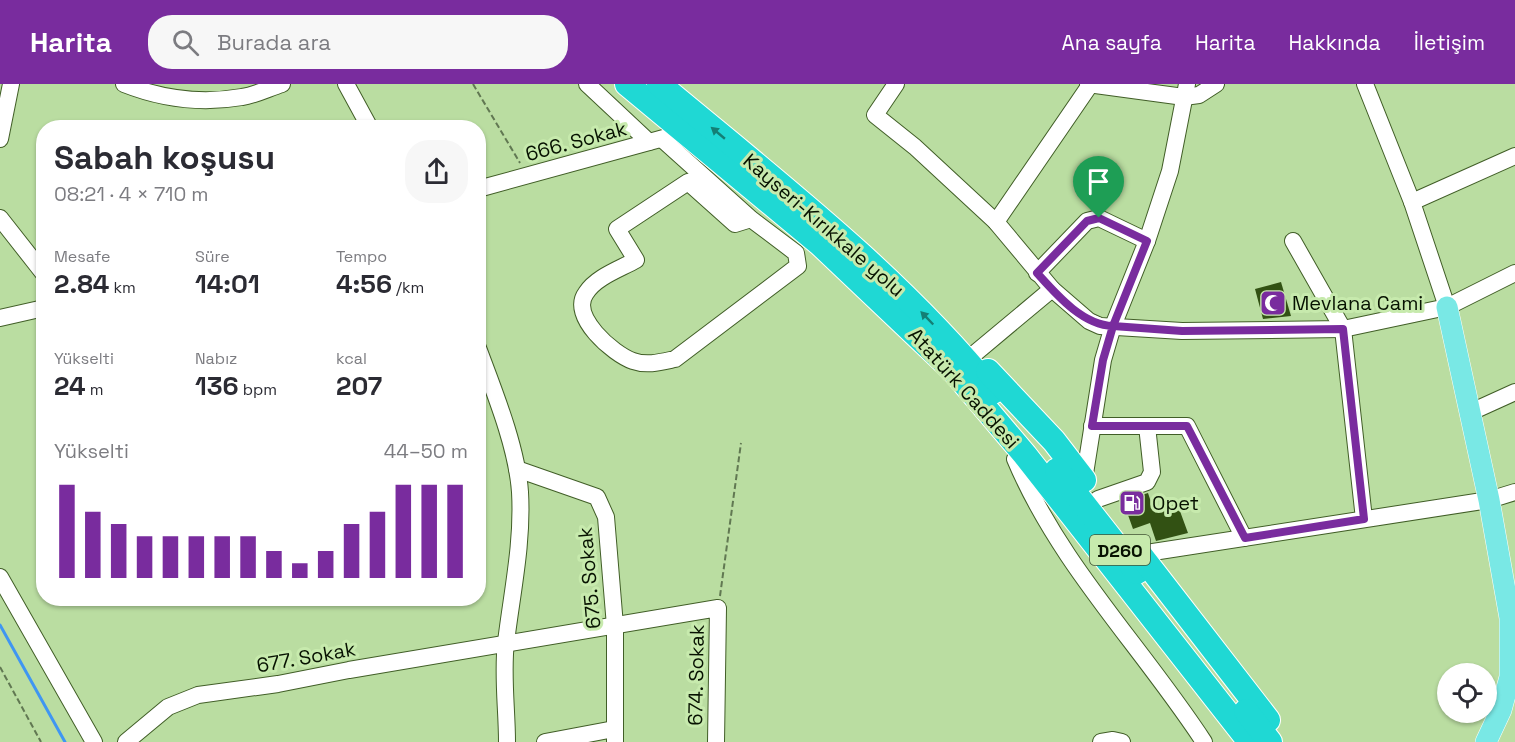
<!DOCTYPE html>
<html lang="tr">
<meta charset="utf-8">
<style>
body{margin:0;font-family:"Space Grotesk",sans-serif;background:#f7f7f7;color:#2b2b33;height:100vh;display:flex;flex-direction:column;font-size:22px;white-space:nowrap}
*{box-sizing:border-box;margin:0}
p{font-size:20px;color:#7c7c81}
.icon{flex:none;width:33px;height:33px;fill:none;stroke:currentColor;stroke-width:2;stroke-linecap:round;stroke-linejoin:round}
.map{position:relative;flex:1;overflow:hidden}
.details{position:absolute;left:36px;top:36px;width:450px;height:486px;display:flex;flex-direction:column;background:#fff;border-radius:24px;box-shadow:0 2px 4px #0004}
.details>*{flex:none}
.buttons{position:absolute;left:1437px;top:579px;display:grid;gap:12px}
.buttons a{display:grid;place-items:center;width:60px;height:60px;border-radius:50%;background:#fff;box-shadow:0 2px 4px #0004;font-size:30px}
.pin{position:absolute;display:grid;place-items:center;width:51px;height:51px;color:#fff;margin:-62px -26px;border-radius:50% 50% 50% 0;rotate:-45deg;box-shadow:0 0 6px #0007}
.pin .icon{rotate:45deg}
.round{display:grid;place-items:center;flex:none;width:63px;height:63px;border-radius:24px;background:#f7f7f7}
.headline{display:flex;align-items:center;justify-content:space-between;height:102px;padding:0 18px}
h1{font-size:33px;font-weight:800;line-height:45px}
.metrics{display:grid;grid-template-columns:repeat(3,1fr);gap:9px;height:102px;padding:6px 18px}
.metrics div{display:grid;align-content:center}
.metrics b{font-size:26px;font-weight:800}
.metrics small{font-size:16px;font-weight:400}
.metrics p{font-size:16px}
.chart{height:168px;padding:12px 18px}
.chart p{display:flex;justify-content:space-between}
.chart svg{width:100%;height:108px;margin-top:6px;stroke:#792c9e;stroke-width:6}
header{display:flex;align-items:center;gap:36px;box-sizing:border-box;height:84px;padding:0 30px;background:#792c9e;color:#fff}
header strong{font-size:28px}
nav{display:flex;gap:33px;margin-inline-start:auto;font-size:21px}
.search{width:420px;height:54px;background:#f7f7f7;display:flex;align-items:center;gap:15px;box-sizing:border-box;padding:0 21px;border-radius:24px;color:#7c7c81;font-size:22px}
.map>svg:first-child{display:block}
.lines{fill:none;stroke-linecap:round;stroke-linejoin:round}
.stream{stroke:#3f96f2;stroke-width:3}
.building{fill:#325113}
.minor-casing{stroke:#415e27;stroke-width:18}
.major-casing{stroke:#fff;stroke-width:22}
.highway-casing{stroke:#fff;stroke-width:26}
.path{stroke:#617852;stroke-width:2;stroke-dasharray:6 3;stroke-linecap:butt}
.minor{stroke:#fff;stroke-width:16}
.major{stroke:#79e8e5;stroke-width:21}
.highway{stroke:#1fd8d4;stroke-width:24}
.oneway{fill:#147f75}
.route-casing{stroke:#fff;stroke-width:12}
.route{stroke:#792c9e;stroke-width:8}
.labels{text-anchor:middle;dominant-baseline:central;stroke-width:6;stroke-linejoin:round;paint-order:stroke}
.shield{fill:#c7eaad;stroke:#415335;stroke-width:1.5}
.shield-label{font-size:18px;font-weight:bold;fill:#071201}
.street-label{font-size:20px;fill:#071201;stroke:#c7eaad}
.poi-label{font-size:20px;fill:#071201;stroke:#c7eaad;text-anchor:start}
</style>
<header>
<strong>Harita</strong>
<div class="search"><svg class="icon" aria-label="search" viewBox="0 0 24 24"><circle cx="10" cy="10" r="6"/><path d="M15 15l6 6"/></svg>Burada ara</div>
<nav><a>Ana sayfa</a><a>Harita</a><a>Hakkında</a><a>İletişim</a></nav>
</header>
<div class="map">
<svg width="1515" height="658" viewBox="0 0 1515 658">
<rect width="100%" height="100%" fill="#badda1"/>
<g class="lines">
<polyline class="stream" points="0,541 65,658"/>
</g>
<g class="building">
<polygon points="1281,198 1291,232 1263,235 1255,205"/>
<polygon points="1148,409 1154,427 1177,419 1188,449 1156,457 1150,439 1133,445 1123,417"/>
</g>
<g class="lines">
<g class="minor-casing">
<g id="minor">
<path d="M124,0C162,15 202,20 242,13C256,11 269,4 282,0"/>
<polyline points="346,0 370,44"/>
<polyline points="587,0 649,58"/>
<polyline points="896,0 875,31 915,63 996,138 1052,205 967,276"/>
<polyline points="1088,0 1184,13 1199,11 1216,0"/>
<polyline points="1365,0 1412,118 1447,223"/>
<polyline points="0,55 11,0"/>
<path d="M662,55L751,135L796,169L798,182L675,275C661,278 647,282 633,277C613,270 569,232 586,209C596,193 620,185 636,176L617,145L688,98L735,140L751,135"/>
<polyline points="478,105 671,52"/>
<polyline points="1412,118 1515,72"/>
<polyline points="0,134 44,190"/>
<polyline points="996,138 1090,1"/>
<polyline points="1293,157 1343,245 1364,435"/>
<polyline points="1037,189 1087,137 1099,134 1147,157"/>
<polyline points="1052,205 1089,237 1100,242 1182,247 1343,245 1447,223 1515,189"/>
<polyline points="0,234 44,224"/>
<path d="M478,264C494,307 517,363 520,408C523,459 512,508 506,558C502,590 507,625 507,658"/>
<polyline points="1471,328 1515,308"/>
<polyline points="1092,342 1187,342 1244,454"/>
<path d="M1015,375C1059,480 1142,563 1204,658"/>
<polyline points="517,385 597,413 606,433 615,542 615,658"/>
<polyline points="1084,396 1103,276 1113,242 1147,157 1170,87 1187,0"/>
<polyline points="1098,415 1147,398 1152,388 1147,342"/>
<polyline points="1140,470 1489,416 1515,408"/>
<polyline points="0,493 94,658"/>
<polyline points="126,658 168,623 198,611 278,600 349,586 718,524 716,658"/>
<polyline points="545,658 614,645"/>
<polyline points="1101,658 1113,656 1122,658"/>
</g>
</g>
<g class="major-casing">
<polyline id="major" points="1447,223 1489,416 1510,534 1510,593 1501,626 1486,658"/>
</g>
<g class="highway-casing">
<g id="highway">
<polyline points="627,0 820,160 954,287 1025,371 1250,658"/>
<path d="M659,0C775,97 897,190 993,308"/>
<polyline points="988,287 1054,357 1084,396"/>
<polyline points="1057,386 1137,488"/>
<polyline points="1135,464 1268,636"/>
<polyline points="1246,627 1270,658"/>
</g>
</g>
<g class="path">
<polyline points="473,0 520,79"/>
<polyline points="720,512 741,359"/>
<polyline points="0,583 41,658"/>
</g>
<use href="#minor" class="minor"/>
<use href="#major" class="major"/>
<use href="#highway" class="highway"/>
</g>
<defs><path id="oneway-solid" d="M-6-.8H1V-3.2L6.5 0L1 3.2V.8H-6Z" transform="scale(1.5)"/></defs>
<g class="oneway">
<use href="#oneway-solid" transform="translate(718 49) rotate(-140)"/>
<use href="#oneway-solid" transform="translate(927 234) rotate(-134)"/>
</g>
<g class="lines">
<g class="route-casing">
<path id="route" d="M1099,134L1087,137L1037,189C1056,210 1082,241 1113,242L1103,276L1092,342H1187L1245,454L1364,435L1343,245L1182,247L1113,242L1147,157L1099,134"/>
</g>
<use href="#route" class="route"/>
</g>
<defs>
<g id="mosque-square" transform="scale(1.35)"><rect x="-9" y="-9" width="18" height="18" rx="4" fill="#792c9e" stroke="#c7eaad"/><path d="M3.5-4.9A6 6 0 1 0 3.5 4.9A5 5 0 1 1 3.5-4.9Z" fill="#fff"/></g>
<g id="fuel-square" transform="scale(1.35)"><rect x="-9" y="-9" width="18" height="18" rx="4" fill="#792c9e" stroke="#c7eaad"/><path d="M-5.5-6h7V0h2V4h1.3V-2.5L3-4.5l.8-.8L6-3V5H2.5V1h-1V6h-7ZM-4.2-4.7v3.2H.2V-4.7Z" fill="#fff"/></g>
</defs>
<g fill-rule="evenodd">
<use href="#mosque-square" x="1273" y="219"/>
<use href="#fuel-square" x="1132" y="419"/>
</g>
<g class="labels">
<rect class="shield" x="1090" y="451" width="60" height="30" rx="4.5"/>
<g class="shield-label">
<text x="1120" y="466">D260</text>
</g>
<g class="street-label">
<text transform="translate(576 57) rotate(-15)">666. Sokak</text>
<text transform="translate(824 141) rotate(41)">Kayseri-Kırıkkale yolu</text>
<text transform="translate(964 304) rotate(48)">Atatürk Caddesi</text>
<text transform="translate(589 494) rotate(-95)">675. Sokak</text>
<text transform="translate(306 573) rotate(-10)">677. Sokak</text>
<text transform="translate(696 591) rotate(-89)">674. Sokak</text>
</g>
<g class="poi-label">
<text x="1292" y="219">Mevlana Cami</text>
<text x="1152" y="419">Opet</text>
</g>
</g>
</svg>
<div class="buttons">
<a><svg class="icon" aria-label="locate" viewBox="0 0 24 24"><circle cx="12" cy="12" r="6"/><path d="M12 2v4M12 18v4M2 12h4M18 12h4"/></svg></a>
</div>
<div class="pin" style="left:1099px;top:134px;background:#1e9e55"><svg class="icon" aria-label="arrive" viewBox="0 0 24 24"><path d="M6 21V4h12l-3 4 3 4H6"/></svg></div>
<section class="details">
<div class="headline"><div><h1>Sabah koşusu</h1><p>08:21 · 4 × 710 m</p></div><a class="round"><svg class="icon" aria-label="share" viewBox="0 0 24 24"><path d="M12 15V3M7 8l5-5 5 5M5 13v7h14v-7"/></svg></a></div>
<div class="metrics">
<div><p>Mesafe</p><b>2.84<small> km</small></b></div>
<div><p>Süre</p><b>14:01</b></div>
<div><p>Tempo</p><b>4:56<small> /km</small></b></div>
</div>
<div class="metrics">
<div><p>Yükselti</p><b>24<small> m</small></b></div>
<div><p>Nabız</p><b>136<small> bpm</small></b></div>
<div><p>kcal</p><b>207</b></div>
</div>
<div class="chart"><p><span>Yükselti</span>44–50 m</p>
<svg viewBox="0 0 160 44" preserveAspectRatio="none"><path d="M5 44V6M15 44V17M25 44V22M35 44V27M45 44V27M55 44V27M65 44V27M75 44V27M85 44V33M95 44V38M105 44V33M115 44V22M125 44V17M135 44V6M145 44V6M155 44V6"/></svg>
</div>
</section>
</div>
